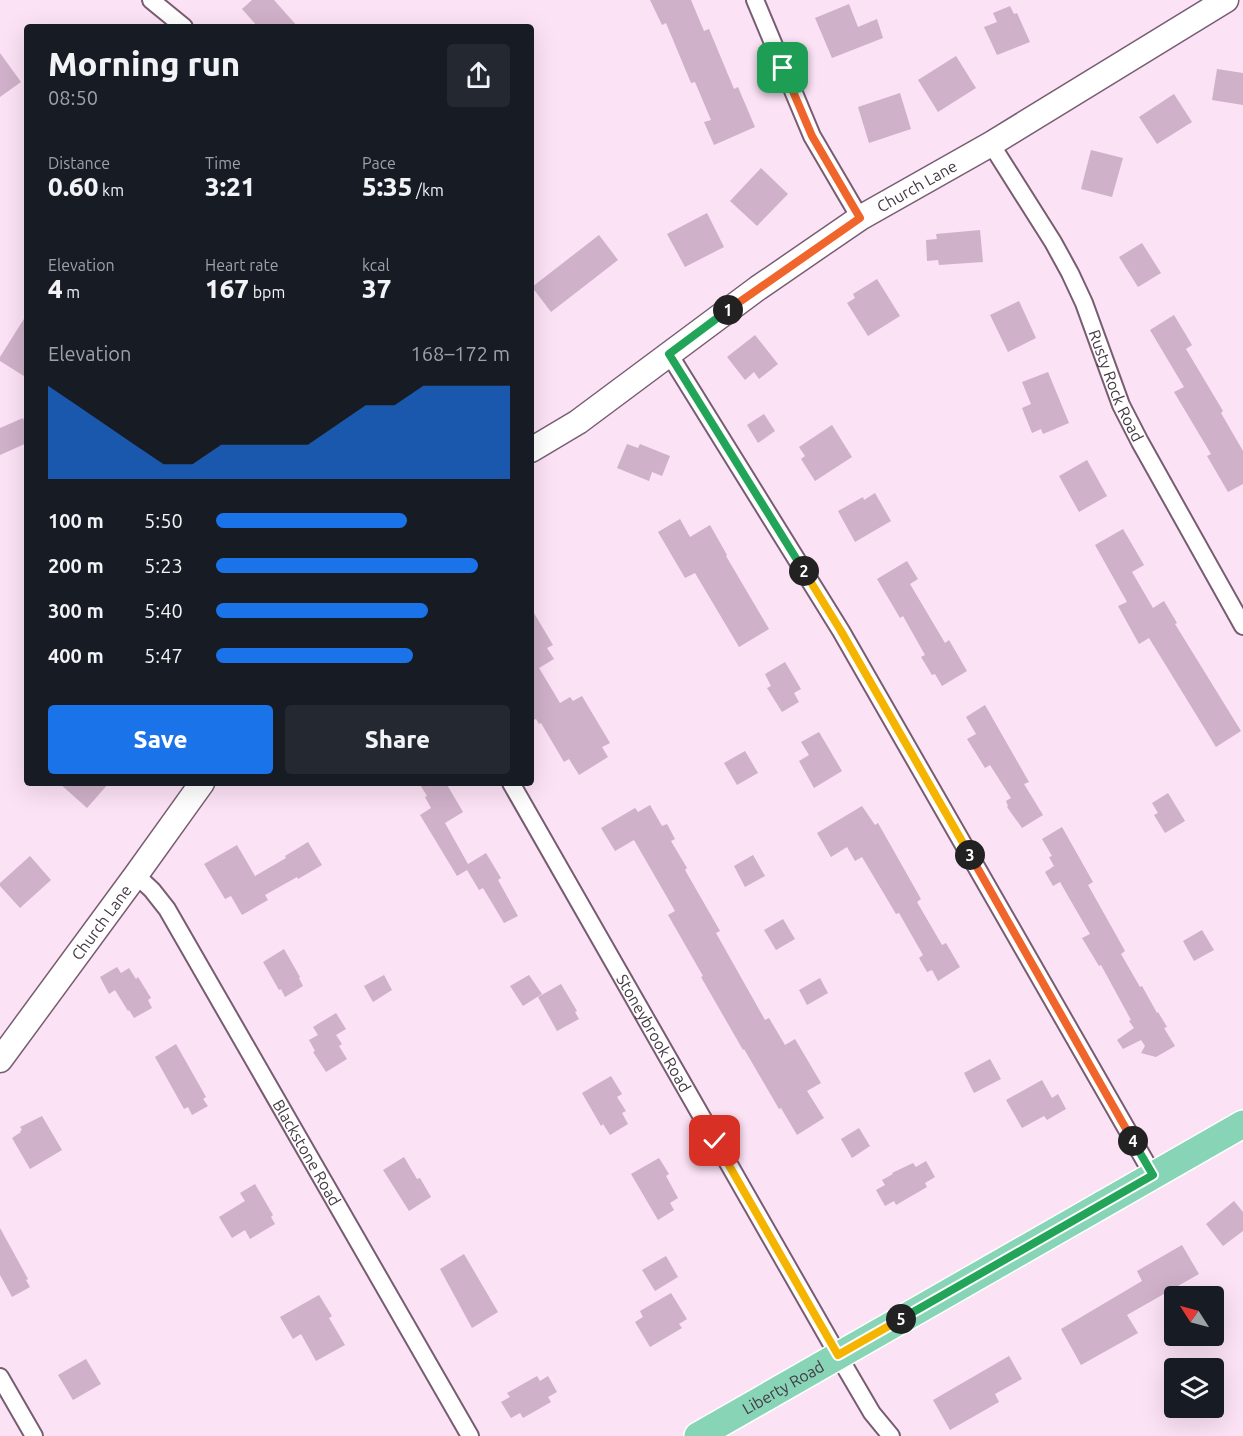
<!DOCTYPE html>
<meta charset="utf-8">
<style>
body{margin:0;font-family:Ubuntu,sans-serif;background:#242831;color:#f1f3f6;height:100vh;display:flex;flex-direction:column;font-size:22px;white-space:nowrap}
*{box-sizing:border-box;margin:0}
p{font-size:20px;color:#9ea1a6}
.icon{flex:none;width:33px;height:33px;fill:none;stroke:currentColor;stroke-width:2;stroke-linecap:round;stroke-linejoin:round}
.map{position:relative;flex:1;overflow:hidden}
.sheet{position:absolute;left:24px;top:24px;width:510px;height:762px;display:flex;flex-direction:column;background:#171b24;border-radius:6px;box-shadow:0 6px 24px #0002}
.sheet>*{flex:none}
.needle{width:39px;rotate:306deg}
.fabs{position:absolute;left:1164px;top:1286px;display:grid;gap:12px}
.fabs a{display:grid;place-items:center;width:60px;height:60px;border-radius:6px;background:#171b24;box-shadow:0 6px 24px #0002;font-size:30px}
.pin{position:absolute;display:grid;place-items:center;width:51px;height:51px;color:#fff;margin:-26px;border-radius:12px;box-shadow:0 3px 9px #0006}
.km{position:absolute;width:30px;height:30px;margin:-15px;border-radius:50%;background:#222;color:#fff;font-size:16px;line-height:30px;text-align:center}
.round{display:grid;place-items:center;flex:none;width:63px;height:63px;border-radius:6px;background:#242831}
.overview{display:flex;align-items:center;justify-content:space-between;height:102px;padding:0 24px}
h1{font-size:33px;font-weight:800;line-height:45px}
.figures{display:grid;grid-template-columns:repeat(3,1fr);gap:9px;height:102px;padding:6px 24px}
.figures div{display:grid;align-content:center}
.figures b{font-size:26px;font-weight:800}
.figures small{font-size:16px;font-weight:400}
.figures p{font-size:16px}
.chart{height:168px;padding:12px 24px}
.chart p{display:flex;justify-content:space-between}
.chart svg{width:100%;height:108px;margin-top:6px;fill:#1a73e8;opacity:.7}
.action{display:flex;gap:12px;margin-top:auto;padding:12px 24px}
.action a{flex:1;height:69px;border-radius:6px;background:#1a73e8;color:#fff;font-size:24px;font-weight:800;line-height:69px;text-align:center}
.action a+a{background:#242831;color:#f1f3f6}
ul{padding:0 24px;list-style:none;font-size:20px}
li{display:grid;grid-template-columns:96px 72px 1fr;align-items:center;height:45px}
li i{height:15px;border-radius:8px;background:#1a73e8}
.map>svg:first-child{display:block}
.building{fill:#cfb1c9}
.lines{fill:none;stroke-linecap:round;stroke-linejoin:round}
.street-casing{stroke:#785d72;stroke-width:20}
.secondary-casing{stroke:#785d72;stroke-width:27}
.primary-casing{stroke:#fff;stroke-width:30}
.street{stroke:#fff;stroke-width:16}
.secondary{stroke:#fff;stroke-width:24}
.primary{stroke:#87d4b7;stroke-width:27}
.split-1-casing{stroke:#fff;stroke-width:12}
.split-2-casing{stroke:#fff;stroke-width:12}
.split-3-casing{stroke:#fff;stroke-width:12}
.split-4-casing{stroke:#fff;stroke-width:12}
.split-5-casing{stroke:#fff;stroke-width:12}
.split-6-casing{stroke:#fff;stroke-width:12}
.split-1{stroke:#f0652b;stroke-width:8}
.split-2{stroke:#22a559;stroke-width:8}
.split-3{stroke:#f5b400;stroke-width:8}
.split-4{stroke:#f0652b;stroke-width:8}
.split-5{stroke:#22a559;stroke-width:8}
.split-6{stroke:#f5b400;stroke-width:8}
.labels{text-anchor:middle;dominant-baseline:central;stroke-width:4.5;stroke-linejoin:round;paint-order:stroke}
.street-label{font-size:16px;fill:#443842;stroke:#fff}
</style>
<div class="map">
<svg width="1243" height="1436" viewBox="0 0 1243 1436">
<rect width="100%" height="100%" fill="#fbe2f5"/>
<g class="building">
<polygon points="252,0 274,0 298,27 258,27 242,9"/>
<polygon points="650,0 691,0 704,31 709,29 734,89 738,87 755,127 714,145 704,122 711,120 695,82 691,83 666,23 662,25"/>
<polygon points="849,4 858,27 877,19 883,38 832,58 815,18"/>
<polygon points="1010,6 1014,14 1017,13 1030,42 997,55 984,27 997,22 993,13"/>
<polygon points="0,53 21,82 0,97"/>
<polygon points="956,56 976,88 938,112 918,80"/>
<polygon points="1217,69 1243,73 1243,105 1212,100"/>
<polygon points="900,93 911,129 869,143 858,107"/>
<polygon points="1174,94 1192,122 1157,144 1139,117"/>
<polygon points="1091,150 1123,158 1112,197 1081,189"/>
<polygon points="761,168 788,194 757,226 730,201"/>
<polygon points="707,213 724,247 685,267 667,234"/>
<polygon points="980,230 983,262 939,265 938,260 927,261 926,240 937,239 936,234"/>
<polygon points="599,235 618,260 551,312 532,287"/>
<polygon points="1142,243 1161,273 1138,287 1119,257"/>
<polygon points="877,279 900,316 868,336 847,303 855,298 853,294"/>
<polygon points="1019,301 1036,338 1008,352 990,315"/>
<polygon points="27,314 27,378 0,361 0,357"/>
<polygon points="1174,315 1192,345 1186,349 1223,411 1221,413 1243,451 1243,484 1228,492 1207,456 1211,454 1174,392 1184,387 1150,330"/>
<polygon points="755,335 778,364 759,379 754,372 745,380 727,357"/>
<polygon points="1048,372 1069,423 1043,434 1041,429 1032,433 1022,408 1031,404 1022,382"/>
<polygon points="764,414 775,431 758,443 747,425"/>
<polygon points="23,418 27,428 27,443 0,455 0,428"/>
<polygon points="832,425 852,457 815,481 801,459 805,456 799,447"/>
<polygon points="627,444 638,448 640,444 670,456 662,476 652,472 649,481 617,468"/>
<polygon points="1087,460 1107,496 1079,512 1059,476"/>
<polygon points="875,493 891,521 855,542 838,511 863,497 864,500"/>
<polygon points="680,519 690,537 710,525 727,555 726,556 769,629 739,647 695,573 685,578 658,532"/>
<polygon points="1123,529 1144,565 1132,572 1153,608 1164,601 1177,623 1175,624 1241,731 1216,747 1149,638 1139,644 1118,606 1127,602 1095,545"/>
<polygon points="907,561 918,579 910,584 945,643 949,640 967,671 942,686 935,674 932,675 921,657 925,655 903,616 900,618 877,579"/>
<polygon points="531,608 553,645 547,648 554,659 539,668 560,703 570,697 573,701 582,696 610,743 602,747 608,757 579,775 569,759 564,762 541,723 539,724 536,719 531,721"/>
<polygon points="785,662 801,689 794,693 799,702 782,712 767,688 771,686 765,674"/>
<polygon points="985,705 1029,782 1024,784 1043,815 1022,828 1007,807 1008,806 1006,801 1011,798 990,765 985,768 967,739 976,734 966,717"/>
<polygon points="819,732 842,771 814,788 799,761 809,755 801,742"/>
<polygon points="745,751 758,773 737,785 724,763"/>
<polygon points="59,783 109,783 87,808"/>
<polygon points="419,783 446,783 463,812 445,823 468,864 486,853 501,878 498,880 518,916 504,923 483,888 479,890 467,870 457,876 420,815 431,808 425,797 427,796"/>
<polygon points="1168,793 1185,821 1165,833 1154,815 1158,813 1152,803"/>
<polygon points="650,805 662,826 667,824 675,839 671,841 687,868 685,870 720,931 716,933 765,1020 769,1018 785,1045 795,1039 821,1083 807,1091 824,1118 797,1135 781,1108 779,1109 744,1049 743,1050 701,977 703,976 668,915 675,911 634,840 615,851 601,828 635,808 638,812"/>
<polygon points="862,806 875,825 878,823 921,899 917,902 942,945 946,943 960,967 938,981 932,970 927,972 919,958 923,955 899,913 896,914 862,857 855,861 847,847 831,857 817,833"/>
<polygon points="1062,827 1093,882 1088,885 1125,951 1121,954 1140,987 1142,986 1157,1013 1158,1012 1167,1027 1164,1028 1175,1046 1156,1057 1141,1053 1145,1046 1141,1040 1123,1049 1117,1040 1134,1028 1129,1021 1131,1020 1101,965 1099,966 1082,938 1090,934 1068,896 1060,882 1053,886 1045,872 1054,866 1049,857 1052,856 1042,839"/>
<polygon points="308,842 322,865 298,879 297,877 265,895 268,900 242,915 231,896 225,899 204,864 237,845 255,876 286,858 285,856"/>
<polygon points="753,855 765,876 745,887 734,866"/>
<polygon points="30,856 51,880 20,908 0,886 0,883"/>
<polygon points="783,919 795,939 776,950 764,930"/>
<polygon points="1202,930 1214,950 1194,961 1183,941"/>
<polygon points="284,949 300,977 299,978 303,986 285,997 281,989 279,990 263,962"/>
<polygon points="117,967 121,973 129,968 136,979 138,977 151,998 148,1000 152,1008 134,1018 129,1010 128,1011 115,990 109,994 100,977"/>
<polygon points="384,975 392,990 373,1002 364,986"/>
<polygon points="529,975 542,994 523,1006 510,986"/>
<polygon points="820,978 828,993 807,1005 799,990"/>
<polygon points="561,984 577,1011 575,1012 579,1019 557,1031 538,997"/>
<polygon points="336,1013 346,1029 336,1035 342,1044 339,1046 347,1059 326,1072 313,1052 315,1051 309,1040 318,1035 313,1027"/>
<polygon points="176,1044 206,1097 203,1099 208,1106 192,1115 188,1107 184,1109 155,1057"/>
<polygon points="990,1059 1001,1079 974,1093 964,1073"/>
<polygon points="611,1076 622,1094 617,1097 626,1111 622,1113 628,1124 610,1135 603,1124 601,1126 582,1093"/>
<polygon points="1042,1080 1052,1098 1058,1094 1066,1109 1047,1120 1044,1116 1022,1128 1006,1100"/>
<polygon points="42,1116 62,1150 30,1169 12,1138 21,1132 20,1131 22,1130 20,1127"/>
<polygon points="859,1128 870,1146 852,1158 841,1139"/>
<polygon points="404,1157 417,1179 420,1178 431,1197 409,1211 383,1170"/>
<polygon points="659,1158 669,1174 666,1176 678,1198 670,1203 674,1210 658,1220 631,1174"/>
<polygon points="926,1161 935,1177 925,1183 927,1187 896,1205 894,1201 885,1206 876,1190 885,1185 882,1180 893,1174 892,1173 913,1163 916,1167"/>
<polygon points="255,1184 273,1215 271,1217 275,1224 250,1239 245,1230 232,1238 219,1217 245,1201 240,1193"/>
<polygon points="1234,1201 1243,1212 1243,1231 1223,1246 1206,1224"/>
<polygon points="0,1228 28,1279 26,1280 30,1287 12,1297 0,1275"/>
<polygon points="1182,1245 1199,1274 1127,1315 1138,1333 1081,1365 1061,1329 1142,1281 1137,1271"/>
<polygon points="464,1254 498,1312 472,1328 440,1269"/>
<polygon points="666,1256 678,1277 655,1291 642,1270"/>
<polygon points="671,1293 687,1319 679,1324 682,1328 650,1347 635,1322 643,1317 640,1311"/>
<polygon points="319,1295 332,1316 329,1318 345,1345 316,1361 301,1334 293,1339 280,1317"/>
<polygon points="1009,1356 1022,1379 995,1394 999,1402 950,1430 933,1400"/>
<polygon points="86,1359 101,1384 73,1400 58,1375"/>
<polygon points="537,1376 540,1381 548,1376 557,1392 548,1397 551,1402 523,1418 520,1413 511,1418 501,1402 510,1397 507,1393"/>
</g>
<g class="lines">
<g class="street-casing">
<g id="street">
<polyline points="151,0 184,27"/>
<polyline points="755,0 812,136 860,218"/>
<path id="s1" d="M991,144L1053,242L1070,273L1084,303L1121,405L1140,442L1243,626"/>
<polyline points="669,354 841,631 1153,1175"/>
<path id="s2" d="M511,783L838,1355L872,1413L891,1436"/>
<path id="s3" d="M136,875L152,890L167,909L470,1436"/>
<polyline points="0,1377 34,1436"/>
</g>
</g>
<g class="secondary-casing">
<g id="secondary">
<path id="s4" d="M531,450L578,422L758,288L860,218L991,144L1226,0"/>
<path id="s5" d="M0,1060L136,875L202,783"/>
</g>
</g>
<g class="primary-casing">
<g id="primary">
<path id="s6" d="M698,1436L1243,1124"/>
</g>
</g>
<use href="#street" class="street"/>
<use href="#secondary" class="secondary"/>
<use href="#primary" class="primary"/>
</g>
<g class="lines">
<g class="split-1-casing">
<polyline id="split-1" points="728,310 860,218 812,136 783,68"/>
</g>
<g class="split-2-casing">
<polyline id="split-2" points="728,310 669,354 804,571"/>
</g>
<g class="split-3-casing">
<polyline id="split-3" points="804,571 841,631 970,855"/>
</g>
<g class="split-4-casing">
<polyline id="split-4" points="970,855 1133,1141"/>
</g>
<g class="split-5-casing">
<polyline id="split-5" points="901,1319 1153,1175 1133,1141"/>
</g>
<g class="split-6-casing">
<polyline id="split-6" points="715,1141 838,1355 901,1319"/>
</g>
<use href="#split-1" class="split-1"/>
<use href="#split-2" class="split-2"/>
<use href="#split-3" class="split-3"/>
<use href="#split-4" class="split-4"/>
<use href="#split-5" class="split-5"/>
<use href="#split-6" class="split-6"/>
</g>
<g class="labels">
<g class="street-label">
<text stroke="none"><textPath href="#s4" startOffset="468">Church Lane</textPath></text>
<text stroke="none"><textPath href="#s1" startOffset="273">Rusty Rock Road</textPath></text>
<text stroke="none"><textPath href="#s5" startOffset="171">Church Lane</textPath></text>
<text stroke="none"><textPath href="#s2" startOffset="288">Stoneybrook Road</textPath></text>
<text stroke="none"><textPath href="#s3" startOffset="327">Blackstone Road</textPath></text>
<text stroke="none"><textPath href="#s6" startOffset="98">Liberty Road</textPath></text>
</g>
</g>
</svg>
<div class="fabs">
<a><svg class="needle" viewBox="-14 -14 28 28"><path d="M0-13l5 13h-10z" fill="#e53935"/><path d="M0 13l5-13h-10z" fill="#9ea1a6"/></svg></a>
<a><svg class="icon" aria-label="layers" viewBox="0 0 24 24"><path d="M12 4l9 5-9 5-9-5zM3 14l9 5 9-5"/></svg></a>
</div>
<div class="pin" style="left:783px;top:68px;background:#1e9e55"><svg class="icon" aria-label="arrive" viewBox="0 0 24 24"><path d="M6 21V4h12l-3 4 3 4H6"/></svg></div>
<div class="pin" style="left:715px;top:1141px;background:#d93025"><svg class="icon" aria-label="check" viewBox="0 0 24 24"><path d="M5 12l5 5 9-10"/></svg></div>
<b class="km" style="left:728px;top:310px">1</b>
<b class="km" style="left:804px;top:571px">2</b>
<b class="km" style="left:970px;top:855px">3</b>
<b class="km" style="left:1133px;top:1141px">4</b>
<b class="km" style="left:901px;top:1319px">5</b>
<section class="sheet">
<div class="overview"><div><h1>Morning run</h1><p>08:50</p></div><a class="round"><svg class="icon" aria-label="share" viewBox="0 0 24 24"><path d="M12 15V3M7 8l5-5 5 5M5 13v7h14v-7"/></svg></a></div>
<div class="figures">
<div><p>Distance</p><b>0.60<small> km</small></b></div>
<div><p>Time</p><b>3:21</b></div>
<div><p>Pace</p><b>5:35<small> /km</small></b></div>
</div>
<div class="figures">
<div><p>Elevation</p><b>4<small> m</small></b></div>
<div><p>Heart rate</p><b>167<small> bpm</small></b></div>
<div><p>kcal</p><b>37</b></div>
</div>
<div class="chart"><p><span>Elevation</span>168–172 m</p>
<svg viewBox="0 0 160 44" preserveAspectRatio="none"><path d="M0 44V6L10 14L20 22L30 30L40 38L50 38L60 30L70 30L80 30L90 30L100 22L110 14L120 14L130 6L140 6L150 6L160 6V44z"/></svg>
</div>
<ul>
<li><b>100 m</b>5:50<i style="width:65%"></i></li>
<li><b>200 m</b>5:23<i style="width:89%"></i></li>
<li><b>300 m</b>5:40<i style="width:72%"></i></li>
<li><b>400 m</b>5:47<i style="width:67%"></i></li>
</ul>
<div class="action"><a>Save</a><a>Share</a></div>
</section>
</div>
